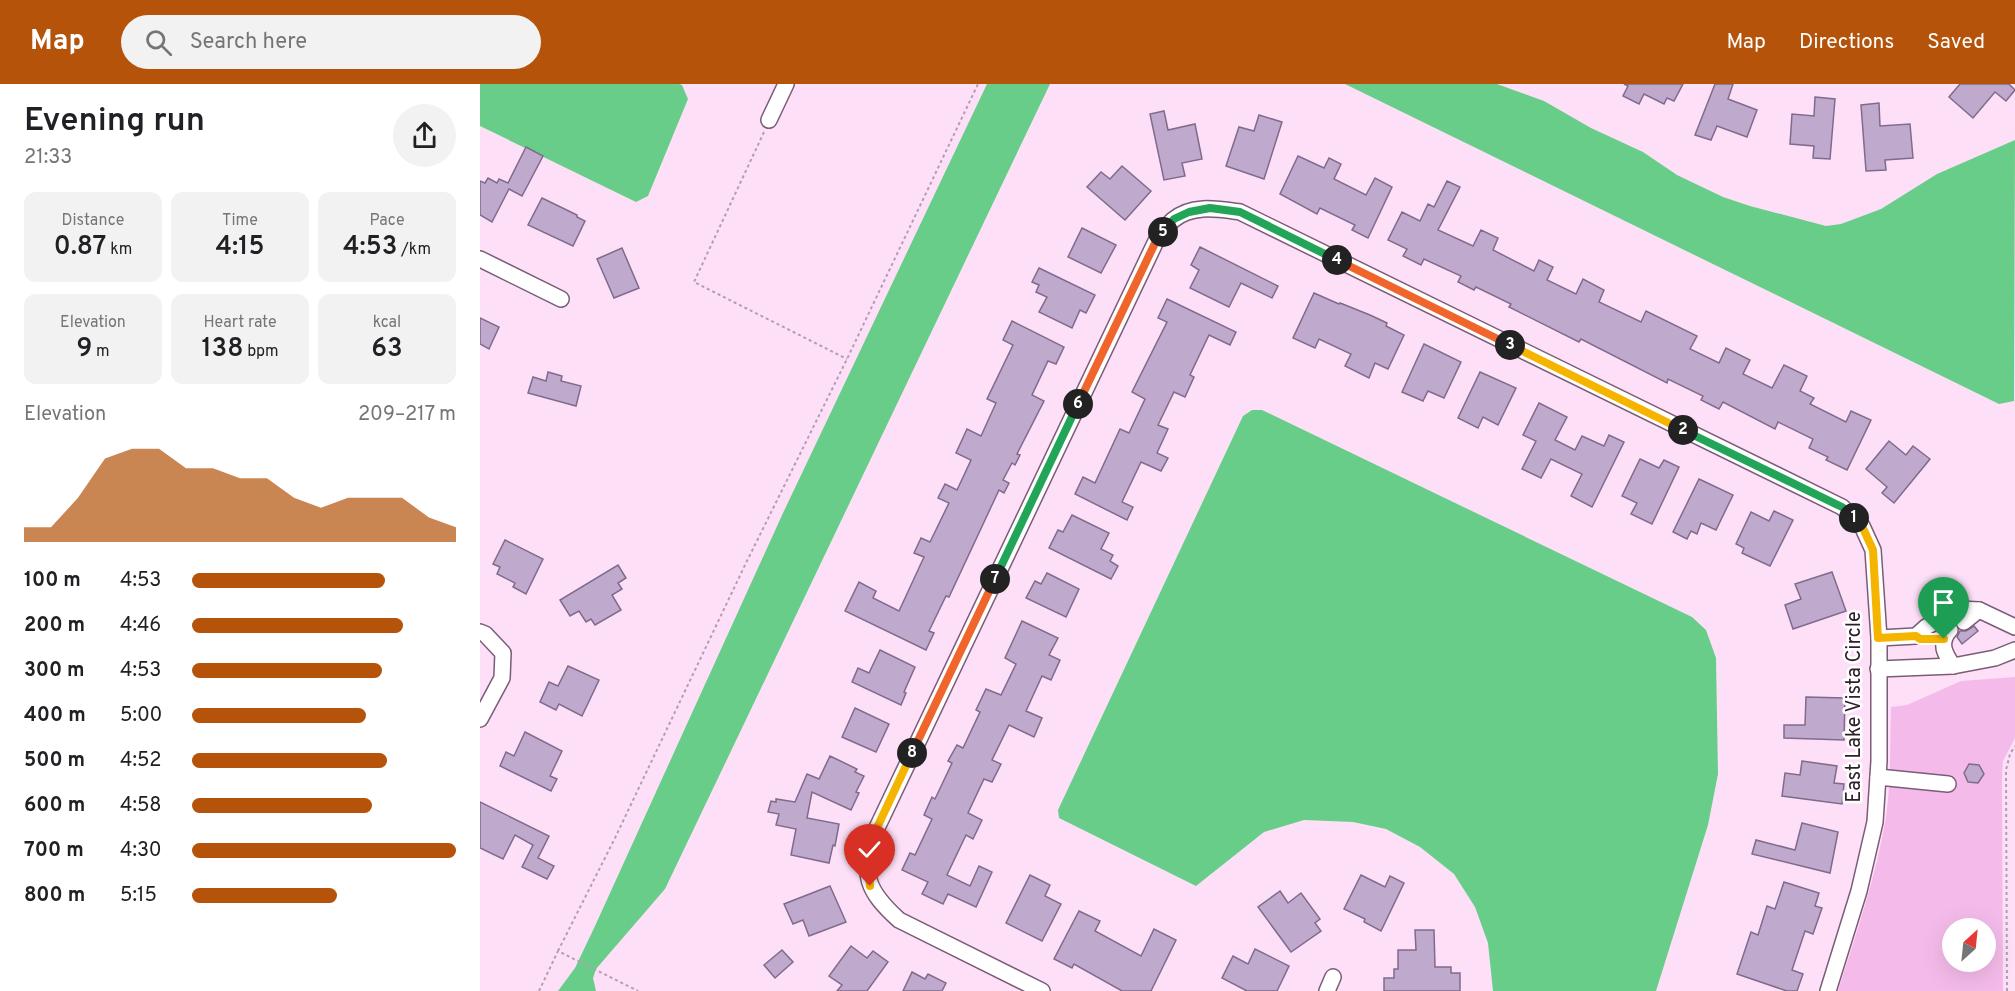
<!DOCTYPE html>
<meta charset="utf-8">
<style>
body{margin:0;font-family:Overpass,sans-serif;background:#f2f2f2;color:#202124;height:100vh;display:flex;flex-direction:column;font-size:22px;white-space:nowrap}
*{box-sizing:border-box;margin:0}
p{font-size:20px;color:#757577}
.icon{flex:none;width:33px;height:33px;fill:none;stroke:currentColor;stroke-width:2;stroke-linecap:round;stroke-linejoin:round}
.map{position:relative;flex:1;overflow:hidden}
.details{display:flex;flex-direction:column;background:#fff;width:480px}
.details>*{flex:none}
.needle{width:39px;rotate:27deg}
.fabs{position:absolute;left:1462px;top:834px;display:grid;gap:12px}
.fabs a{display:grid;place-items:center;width:54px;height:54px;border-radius:50%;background:#fff;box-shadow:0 6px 24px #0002;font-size:30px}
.pin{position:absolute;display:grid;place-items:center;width:51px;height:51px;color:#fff;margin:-62px -26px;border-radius:50% 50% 50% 0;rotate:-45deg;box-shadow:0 0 6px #0007}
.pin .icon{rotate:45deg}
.km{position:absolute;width:30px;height:30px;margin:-15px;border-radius:50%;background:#222;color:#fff;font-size:16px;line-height:30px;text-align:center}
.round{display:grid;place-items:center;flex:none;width:63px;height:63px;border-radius:32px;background:#f2f2f2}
.headline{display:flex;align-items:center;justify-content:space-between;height:102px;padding:0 24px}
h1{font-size:33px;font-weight:600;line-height:45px}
.figures{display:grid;grid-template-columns:repeat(3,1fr);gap:9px;height:102px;padding:6px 24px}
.figures div{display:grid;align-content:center;border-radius:12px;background:#f2f2f2;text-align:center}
.figures b{font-size:26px;font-weight:600}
.figures small{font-size:16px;font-weight:400}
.figures p{font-size:16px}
.chart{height:168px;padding:12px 24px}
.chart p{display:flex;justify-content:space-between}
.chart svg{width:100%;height:108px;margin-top:6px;fill:#b45309;opacity:.7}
ul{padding:0 24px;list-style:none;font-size:20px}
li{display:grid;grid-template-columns:96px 72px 1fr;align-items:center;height:45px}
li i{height:15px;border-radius:8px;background:#b45309}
header{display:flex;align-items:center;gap:36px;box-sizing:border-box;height:84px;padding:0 30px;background:#b45309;color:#fff}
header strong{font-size:28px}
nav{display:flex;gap:33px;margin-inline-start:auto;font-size:21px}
.search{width:420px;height:54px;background:#f2f2f2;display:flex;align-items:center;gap:15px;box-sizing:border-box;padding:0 21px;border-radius:33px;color:#757577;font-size:22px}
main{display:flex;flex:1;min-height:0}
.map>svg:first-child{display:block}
.green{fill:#f4bbea;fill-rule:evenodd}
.water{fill:#68cd89}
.building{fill:#bfa9cd;stroke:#806b8c;stroke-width:1.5}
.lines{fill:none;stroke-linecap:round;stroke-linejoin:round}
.minor-casing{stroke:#7b5c76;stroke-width:18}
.path{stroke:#b49db0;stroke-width:2;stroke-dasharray:3 3;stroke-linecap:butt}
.minor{stroke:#fff;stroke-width:15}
.split-1-casing{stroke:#fff;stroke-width:12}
.split-2-casing{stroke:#fff;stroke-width:12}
.split-3-casing{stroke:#fff;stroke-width:12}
.split-4-casing{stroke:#fff;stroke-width:12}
.split-5-casing{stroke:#fff;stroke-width:12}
.split-6-casing{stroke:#fff;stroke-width:12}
.split-7-casing{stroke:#fff;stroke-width:12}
.split-8-casing{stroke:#fff;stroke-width:12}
.split-9-casing{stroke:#fff;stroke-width:12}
.split-1{stroke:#f5b400;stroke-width:8}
.split-2{stroke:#22a559;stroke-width:8}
.split-3{stroke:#f5b400;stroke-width:8}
.split-4{stroke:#f0652b;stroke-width:8}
.split-5{stroke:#22a559;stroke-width:8}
.split-6{stroke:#f0652b;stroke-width:8}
.split-7{stroke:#22a559;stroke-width:8}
.split-8{stroke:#f0652b;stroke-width:8}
.split-9{stroke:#f5b400;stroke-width:8}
.labels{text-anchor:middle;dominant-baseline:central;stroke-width:5;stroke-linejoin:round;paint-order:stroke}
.street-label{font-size:20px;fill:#2d202b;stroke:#fff}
</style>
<header>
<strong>Map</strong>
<div class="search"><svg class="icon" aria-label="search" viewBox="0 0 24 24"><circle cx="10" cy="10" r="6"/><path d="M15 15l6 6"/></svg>Search here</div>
<nav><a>Map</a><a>Directions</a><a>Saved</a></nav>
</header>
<main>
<section class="details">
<div class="headline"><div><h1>Evening run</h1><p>21:33</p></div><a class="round"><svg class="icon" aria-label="share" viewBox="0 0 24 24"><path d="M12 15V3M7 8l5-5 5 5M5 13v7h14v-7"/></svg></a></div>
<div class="figures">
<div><p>Distance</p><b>0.87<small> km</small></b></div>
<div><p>Time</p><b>4:15</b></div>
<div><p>Pace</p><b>4:53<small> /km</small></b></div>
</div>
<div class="figures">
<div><p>Elevation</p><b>9<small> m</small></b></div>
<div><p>Heart rate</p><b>138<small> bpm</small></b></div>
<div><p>kcal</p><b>63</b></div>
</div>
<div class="chart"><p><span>Elevation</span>209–217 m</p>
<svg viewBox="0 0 160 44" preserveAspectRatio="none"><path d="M0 44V38L10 38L20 26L30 10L40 6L50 6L60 14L70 14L80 18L90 18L100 26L110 30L120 26L130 26L140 26L150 34L160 38V44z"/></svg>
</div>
<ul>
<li><b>100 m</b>4:53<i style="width:73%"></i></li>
<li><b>200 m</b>4:46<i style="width:80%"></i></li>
<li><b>300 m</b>4:53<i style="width:72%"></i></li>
<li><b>400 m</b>5:00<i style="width:66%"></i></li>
<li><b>500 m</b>4:52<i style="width:74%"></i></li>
<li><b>600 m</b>4:58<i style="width:68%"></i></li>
<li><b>700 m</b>4:30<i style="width:100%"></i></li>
<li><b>800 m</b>5:15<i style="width:55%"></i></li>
</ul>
</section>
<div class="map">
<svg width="1535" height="907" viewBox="0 0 1535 907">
<rect width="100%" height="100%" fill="#fde0f8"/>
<path class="green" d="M1535,593V654L1523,677L1522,692L1523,907H1358C1376,850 1396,793 1406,733C1411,697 1410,659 1411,623L1427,621L1481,597ZM1473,844H1506V878H1473Z"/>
<g class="water">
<polygon points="0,0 199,0 202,1 208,15 168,112 156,118 0,42"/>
<polygon points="507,0 570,0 185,805 116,885 113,894 116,907 78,907 95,884 115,842 303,429"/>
<polygon points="865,0 1017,0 1064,17 1111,44 1163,68 1197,91 1243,113 1270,122 1346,142 1361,140 1401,125 1457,90 1535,56 1534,317 1519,320"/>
<polygon points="772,326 782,326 1212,533 1226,546 1236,574 1238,690 1228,741 1176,907 1013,907 1008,859 995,823 974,790 940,763 906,745 873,738 824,736 784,748 716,802 579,734 578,726 763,332"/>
</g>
<g class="building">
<polygon points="1144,0 1203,0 1194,17 1187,14 1184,20 1164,10 1159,20 1143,12 1148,2"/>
<polygon points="1235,0 1253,0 1248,15 1277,26 1267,53 1237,42 1231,56 1215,51"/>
<polygon points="1480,0 1529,0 1535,6 1526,17 1515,8 1493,34 1469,13"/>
<polygon points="1335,13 1355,15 1350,75 1333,74 1334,62 1310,60 1312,30 1334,32"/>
<polygon points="1399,19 1400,42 1430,40 1433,74 1405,76 1406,86 1386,87 1381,21"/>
<polygon points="684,27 688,46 715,40 722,75 702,79 705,92 684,96 670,30"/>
<polygon points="779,31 802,38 784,95 746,82 759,43 774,47"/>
<polygon points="46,63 63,72 42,112 29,105 12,138 0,131 0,97 5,99 8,94 17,99 19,95 28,99"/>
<polygon points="818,72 844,84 849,74 861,80 854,95 886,111 895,94 912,103 888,154 872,146 875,141 840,124 837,130 800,110"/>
<polygon points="642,82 671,107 645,136 607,103 621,88 630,95"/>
<polygon points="967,97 980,103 958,146 993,162 1001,146 1018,154 1013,166 1054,187 1059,176 1073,183 1067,196 1096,210 1103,195 1124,206 1119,218 1161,238 1166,227 1217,252 1210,265 1239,279 1246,264 1270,276 1263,290 1292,304 1304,281 1327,292 1320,307 1334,314 1330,320 1366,338 1371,327 1391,336 1367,386 1346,376 1348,373 1329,364 1333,355 1298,338 1295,345 1243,318 1239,325 1221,316 1223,312 1188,295 1187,299 1101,255 1099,258 1029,223 1031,220 996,203 994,206 978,198 981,192 944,175 941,181 923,172 927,165 908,156 922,128 940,137 948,120 954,123"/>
<polygon points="62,114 97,131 97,133 105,137 93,162 48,141"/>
<polygon points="602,144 636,161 621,189 588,173"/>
<polygon points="720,163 798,202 792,214 761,199 749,223 710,204 719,186 711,181"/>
<polygon points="142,164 159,204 134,214 117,175"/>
<polygon points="559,184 615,211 606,229 600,226 592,244 559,228 567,213 556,208 559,201 552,198"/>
<polygon points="834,209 859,220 860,219 890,231 907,239 906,242 924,251 908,285 895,279 889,294 865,282 871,270 839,255 835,264 813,254"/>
<polygon points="687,215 756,248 750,261 729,251 710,291 714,293 705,313 694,308 678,341 688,345 677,369 688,374 681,387 661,378 642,418 653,423 647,436 595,410 603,393 615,399 640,345 649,349 665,315 652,308 687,238 678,234"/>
<polygon points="0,234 19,243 9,265 0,260"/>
<polygon points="532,237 584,263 576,280 568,277 552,311 564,317 537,370 540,371 535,381 532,379 523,396 529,399 524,409 519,406 469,513 466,512 449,547 454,549 446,566 365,527 379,498 396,507 393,514 419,527 444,473 434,469 441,454 450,458 469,419 458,414 465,400 477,406 491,376 476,369 487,345 501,352 516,319 507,315 533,261 523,256"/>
<polygon points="944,260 981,278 964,314 948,307 943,317 922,308"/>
<polygon points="68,288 82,292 81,297 101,302 96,322 48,309 53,293 66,297"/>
<polygon points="1000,288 1036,304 1018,341 1003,333 998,344 978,334"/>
<polygon points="1059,319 1087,333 1075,356 1095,366 1102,352 1124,362 1129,351 1144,358 1112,423 1091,412 1102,390 1071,375 1061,394 1042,385 1056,357 1043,351"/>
<polygon points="1409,357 1426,371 1433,362 1450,375 1414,419 1402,409 1407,403 1386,385"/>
<polygon points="1160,375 1179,384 1184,376 1199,383 1172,440 1151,430 1157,419 1142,412"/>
<polygon points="1219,395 1253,411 1236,446 1221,439 1217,450 1211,447 1207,455 1193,448"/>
<polygon points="1294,427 1313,436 1290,482 1262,469 1264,464 1256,460 1271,428 1289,437"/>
<polygon points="592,431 629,449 621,465 633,471 630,477 638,482 631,495 569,464 578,446 583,448"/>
<polygon points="25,456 63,475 46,510 33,503 35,499 17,490 20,483 13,480"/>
<polygon points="138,481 146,494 138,499 142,505 132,511 141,526 115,541 111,535 106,538 99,527 90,532 80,516"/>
<polygon points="1352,488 1366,527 1313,545 1305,521 1321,515 1315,500"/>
<polygon points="567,489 599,505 586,533 546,514 555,497 561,500"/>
<polygon points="542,537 578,554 569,571 580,576 571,596 562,592 546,627 562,634 554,653 529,641 512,676 521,680 512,698 504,695 488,729 502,736 493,755 486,751 467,791 490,802 499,782 512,788 496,823 468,810 463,820 442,810 448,798 422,786 430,769 435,771 452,735 444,731 452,713 455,715 472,679 468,677 477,661 483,664 500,628 496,626 506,605 521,611 536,580 525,574"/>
<polygon points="1494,542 1498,547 1482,560 1477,553 1480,547 1486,547"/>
<polygon points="400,566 435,583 424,608 426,609 421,621 372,598 378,584 389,589"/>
<polygon points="88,582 119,596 102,632 79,620 76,626 60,618 69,598 78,602"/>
<polygon points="1326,613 1365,614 1364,656 1304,654 1304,641 1325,641"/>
<polygon points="375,624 409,640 396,668 362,653"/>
<polygon points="45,648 82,667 70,692 77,695 71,707 20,682 26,668 34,672"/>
<polygon points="350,672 377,685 375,688 384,692 376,708 379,709 371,726 332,708 327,734 359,740 355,762 353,761 349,779 311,771 316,745 296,741 299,730 288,728 291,717 296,718 296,715 315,718 327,690 339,695"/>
<polygon points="1322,677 1357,682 1354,699 1364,700 1362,720 1302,712 1305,689 1320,691"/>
<polygon points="1489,680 1499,681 1504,690 1498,699 1488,698 1484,689"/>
<polygon points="0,718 69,752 58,774 74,782 67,795 42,783 53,761 35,751 23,775 0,764"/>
<polygon points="1322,739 1358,748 1350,789 1272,770 1276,756 1315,766"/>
<polygon points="550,791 570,801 565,812 581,820 562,857 526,839"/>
<polygon points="881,791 905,803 910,792 924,799 901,847 884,838 885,835 864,825"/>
<polygon points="1304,798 1339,809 1335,822 1342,824 1333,850 1325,847 1312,886 1323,890 1317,907 1307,907 1257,890 1271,848 1278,851 1287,822 1295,825"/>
<polygon points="350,802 366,838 329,852 323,836 313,840 304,820"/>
<polygon points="800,807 808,819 821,809 840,835 835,839 841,847 811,868 778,823"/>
<polygon points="599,827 620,837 615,847 661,872 674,845 696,856 671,907 642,907 594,880 592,884 574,875"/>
<polygon points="935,846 954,846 955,883 971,883 971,889 980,889 980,907 904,907 904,894 914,894 914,885 918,885 918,866 936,866"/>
<polygon points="371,862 387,874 393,867 408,878 387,907 357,907 362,901 349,892"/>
<polygon points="775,865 809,882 797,907 767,907 742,894 753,872 768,880"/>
<polygon points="302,866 313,878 295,894 284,881"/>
<polygon points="432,888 445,895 448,890 466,899 462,907 423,907"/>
</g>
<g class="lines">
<g class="minor-casing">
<g id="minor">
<polyline points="289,36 306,0"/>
<polyline points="0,175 81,215"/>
<polyline points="1484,538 1499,526"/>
<path d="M1470,546C1458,559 1465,570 1473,582"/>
<polyline points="0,548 5,550 23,569 22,594 0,635"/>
<polyline points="1399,554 1436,552 1446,543 1479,525 1499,526 1535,543"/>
<polyline points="1398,585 1473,582 1515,574 1535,566"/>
<polyline points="1398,693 1468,700"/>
<path d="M562,907L419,836C386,806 381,791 395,748L677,155C682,149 687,141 693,136C712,120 738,125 760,128L1362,423L1382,442L1393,466L1399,554V677L1395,738L1379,807L1348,907"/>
<polyline points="847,907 853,893"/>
</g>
</g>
<g class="path">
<polyline points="284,48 214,198 367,275"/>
<polyline points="78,867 135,754 265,481 367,275 498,0"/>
<polyline points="59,907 78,867 158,907"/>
<polyline points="1527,907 1526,686 1530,670 1535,662"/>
</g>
<use href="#minor" class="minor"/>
</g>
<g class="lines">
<g class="split-1-casing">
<polyline id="split-1" points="1374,434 1382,442 1393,466 1398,554 1436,552 1440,555 1464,555"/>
</g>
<g class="split-2-casing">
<polyline id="split-2" points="1203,346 1362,423 1374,434"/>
</g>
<g class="split-3-casing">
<polyline id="split-3" points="1030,261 1203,346"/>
</g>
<g class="split-4-casing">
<polyline id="split-4" points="857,176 1030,261"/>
</g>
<g class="split-5-casing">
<polyline id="split-5" points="683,148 694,135 709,128 730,124 760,128 857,176"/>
</g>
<g class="split-6-casing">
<polyline id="split-6" points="598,320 677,155 683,148"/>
</g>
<g class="split-7-casing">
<polyline id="split-7" points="515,495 598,320"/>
</g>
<g class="split-8-casing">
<polyline id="split-8" points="432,669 515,495"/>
</g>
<g class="split-9-casing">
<polyline id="split-9" points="390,802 387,774 395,748 432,669"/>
</g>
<use href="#split-1" class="split-1"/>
<use href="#split-2" class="split-2"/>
<use href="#split-3" class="split-3"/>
<use href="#split-4" class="split-4"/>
<use href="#split-5" class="split-5"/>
<use href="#split-6" class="split-6"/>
<use href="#split-7" class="split-7"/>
<use href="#split-8" class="split-8"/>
<use href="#split-9" class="split-9"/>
</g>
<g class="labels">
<g class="street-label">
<text transform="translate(1375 623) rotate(-90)">East Lake Vista Circle</text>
</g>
</g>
</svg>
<div class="fabs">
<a><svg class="needle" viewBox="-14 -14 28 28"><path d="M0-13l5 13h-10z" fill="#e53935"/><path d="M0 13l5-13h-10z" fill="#757577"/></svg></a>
</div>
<div class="pin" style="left:1464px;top:555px;background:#1e9e55"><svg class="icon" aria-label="arrive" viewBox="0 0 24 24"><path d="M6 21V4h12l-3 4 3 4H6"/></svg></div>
<div class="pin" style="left:390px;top:802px;background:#d93025"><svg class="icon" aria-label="check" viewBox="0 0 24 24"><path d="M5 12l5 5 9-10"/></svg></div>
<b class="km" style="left:1374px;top:434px">1</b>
<b class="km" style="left:1203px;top:346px">2</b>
<b class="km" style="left:1030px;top:261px">3</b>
<b class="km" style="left:857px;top:176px">4</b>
<b class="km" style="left:683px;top:148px">5</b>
<b class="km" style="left:598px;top:320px">6</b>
<b class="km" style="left:515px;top:495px">7</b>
<b class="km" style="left:432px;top:669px">8</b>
</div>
</main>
